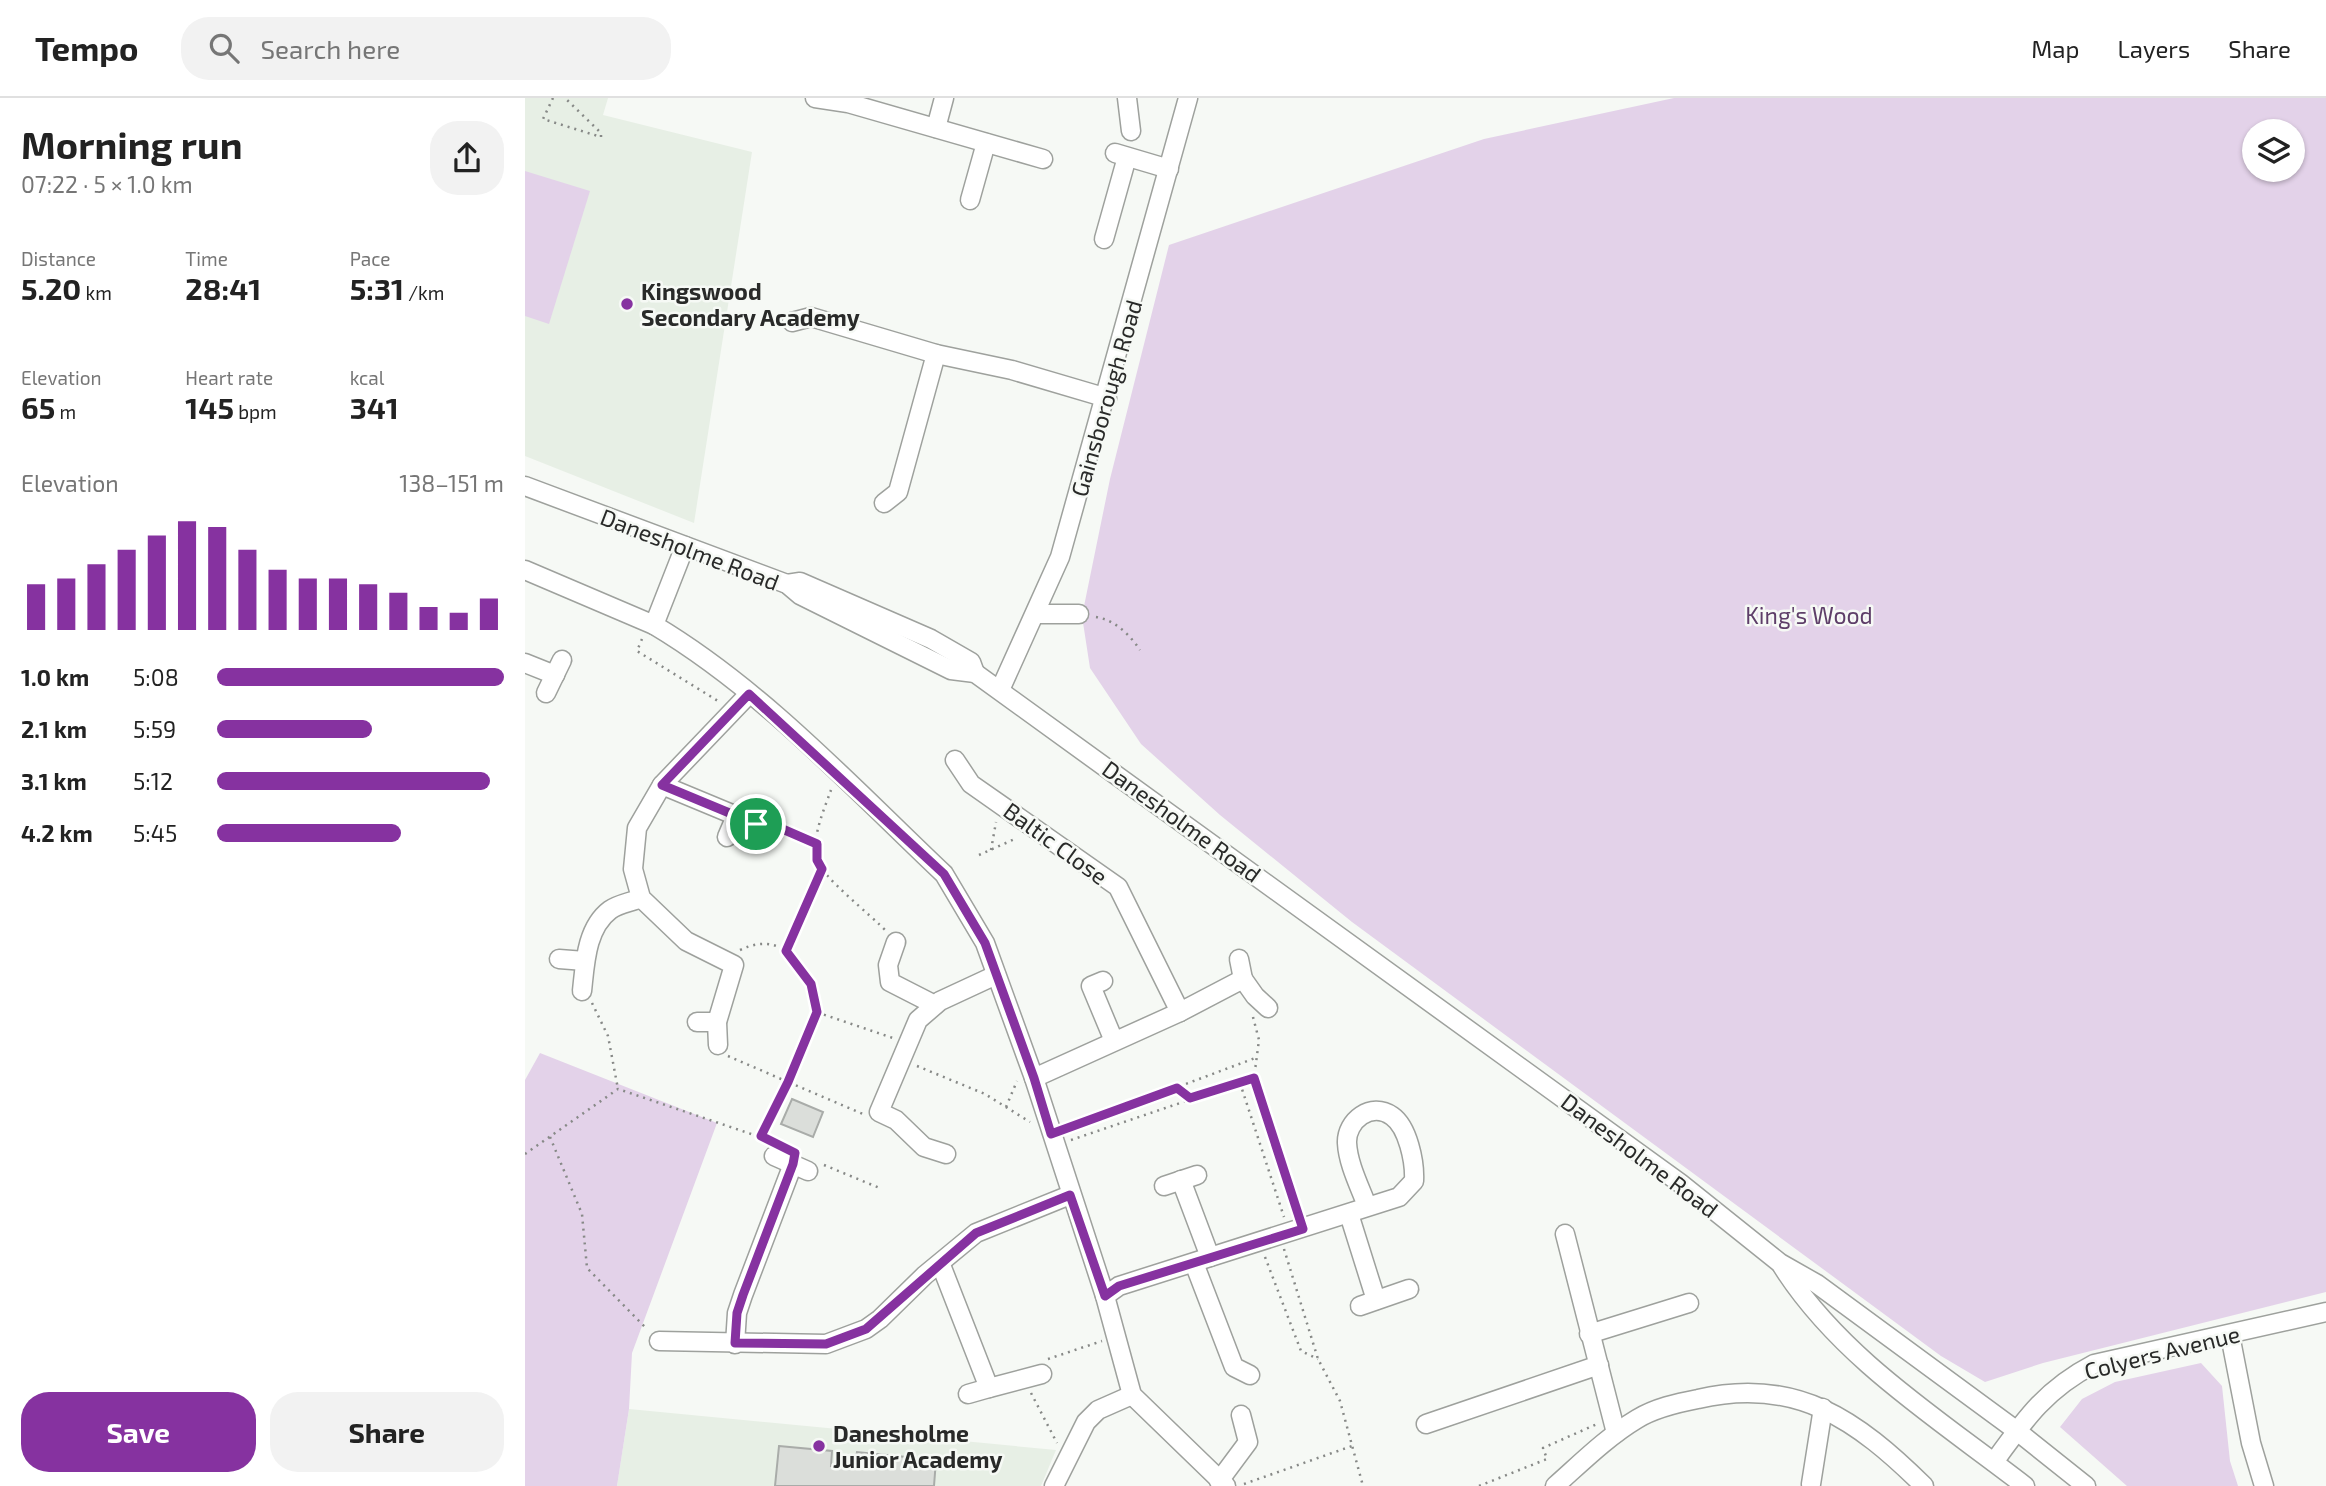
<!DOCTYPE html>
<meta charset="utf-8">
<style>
body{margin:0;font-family:"Exo 2",sans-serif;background:#f2f2f2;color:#222;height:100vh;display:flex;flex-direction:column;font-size:26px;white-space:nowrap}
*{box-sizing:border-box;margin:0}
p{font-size:23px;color:#767676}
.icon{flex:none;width:38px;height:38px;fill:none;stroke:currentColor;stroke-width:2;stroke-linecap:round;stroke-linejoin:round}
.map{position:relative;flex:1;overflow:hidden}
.panel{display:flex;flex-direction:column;background:#fff;width:525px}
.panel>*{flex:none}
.buttons{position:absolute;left:1717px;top:21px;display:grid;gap:14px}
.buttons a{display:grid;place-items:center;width:63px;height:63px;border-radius:50%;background:#fff;box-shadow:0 2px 5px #0004;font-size:35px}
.pin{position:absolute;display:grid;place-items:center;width:60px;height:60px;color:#fff;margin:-30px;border:4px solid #fff;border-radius:50%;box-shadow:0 2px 7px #0007}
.round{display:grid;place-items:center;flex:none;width:74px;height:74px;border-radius:28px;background:#f2f2f2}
.headline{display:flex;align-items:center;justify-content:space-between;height:119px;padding:0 21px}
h1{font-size:38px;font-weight:700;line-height:52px}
.stats{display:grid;grid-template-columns:repeat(3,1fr);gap:10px;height:119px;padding:7px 21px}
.stats div{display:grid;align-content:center}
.stats b{font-size:30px;font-weight:700}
.stats small{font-size:19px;font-weight:400}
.stats p{font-size:19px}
.chart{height:196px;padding:14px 21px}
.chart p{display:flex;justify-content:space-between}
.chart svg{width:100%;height:126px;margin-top:7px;stroke:#8632a0;stroke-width:6}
.primary-button{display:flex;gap:14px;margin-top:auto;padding:14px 21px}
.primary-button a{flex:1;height:80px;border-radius:28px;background:#8632a0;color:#fff;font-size:28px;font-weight:700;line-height:80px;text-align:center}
.primary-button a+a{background:#f2f2f2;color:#222}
ul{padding:0 21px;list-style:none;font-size:23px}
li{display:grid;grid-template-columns:112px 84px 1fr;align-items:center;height:52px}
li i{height:18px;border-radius:9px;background:#8632a0}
header{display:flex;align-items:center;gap:42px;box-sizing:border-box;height:98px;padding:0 35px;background:#fff;border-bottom:2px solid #e0e0e0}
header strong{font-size:33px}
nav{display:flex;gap:38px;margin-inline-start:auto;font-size:24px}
.search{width:490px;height:63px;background:#f2f2f2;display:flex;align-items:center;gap:18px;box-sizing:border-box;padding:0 24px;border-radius:28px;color:#767676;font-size:26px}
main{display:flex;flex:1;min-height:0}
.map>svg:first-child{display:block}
.built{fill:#e7efe5}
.green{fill:#e3d2e9;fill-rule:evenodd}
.building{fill:#dbdeda;stroke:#a9aca9;stroke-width:2}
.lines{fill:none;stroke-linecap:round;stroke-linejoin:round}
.minor-casing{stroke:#9ea19d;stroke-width:21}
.path{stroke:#878987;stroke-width:2.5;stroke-dasharray:2 5;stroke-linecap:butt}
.minor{stroke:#fff;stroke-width:18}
.route-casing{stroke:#fff;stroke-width:14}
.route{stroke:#8632a0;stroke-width:9}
.poi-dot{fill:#8632a0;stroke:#f6f9f5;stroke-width:2.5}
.labels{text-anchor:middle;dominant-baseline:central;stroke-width:5;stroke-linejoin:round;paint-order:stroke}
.poi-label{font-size:23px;font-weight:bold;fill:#292a29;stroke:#f6f9f5;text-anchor:start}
.street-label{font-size:23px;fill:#292a29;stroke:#f6f9f5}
.park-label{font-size:23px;fill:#5e3e69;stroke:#f6f9f5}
</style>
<header>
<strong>Tempo</strong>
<div class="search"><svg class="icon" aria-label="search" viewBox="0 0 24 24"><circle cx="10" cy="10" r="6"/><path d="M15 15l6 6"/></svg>Search here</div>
<nav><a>Map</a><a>Layers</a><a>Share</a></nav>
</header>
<main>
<section class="panel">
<div class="headline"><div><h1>Morning run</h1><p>07:22 · 5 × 1.0 km</p></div><a class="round"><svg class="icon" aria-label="share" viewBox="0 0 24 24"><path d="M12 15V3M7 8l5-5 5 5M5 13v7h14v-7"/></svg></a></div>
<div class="stats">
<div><p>Distance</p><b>5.20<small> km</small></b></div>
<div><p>Time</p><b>28:41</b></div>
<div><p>Pace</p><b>5:31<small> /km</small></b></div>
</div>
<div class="stats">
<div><p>Elevation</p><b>65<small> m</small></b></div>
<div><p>Heart rate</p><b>145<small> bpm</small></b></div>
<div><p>kcal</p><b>341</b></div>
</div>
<div class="chart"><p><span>Elevation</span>138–151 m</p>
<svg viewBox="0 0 160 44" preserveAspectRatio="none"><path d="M5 44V28M15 44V26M25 44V21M35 44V16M45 44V11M55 44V6M65 44V8M75 44V16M85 44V23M95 44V26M105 44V26M115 44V28M125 44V31M135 44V36M145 44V38M155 44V33"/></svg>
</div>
<ul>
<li><b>1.0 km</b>5:08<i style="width:100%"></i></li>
<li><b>2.1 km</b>5:59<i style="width:54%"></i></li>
<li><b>3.1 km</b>5:12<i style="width:95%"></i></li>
<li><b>4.2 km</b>5:45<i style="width:64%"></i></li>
</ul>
<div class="primary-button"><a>Save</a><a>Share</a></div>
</section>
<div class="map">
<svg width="1801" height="1388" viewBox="0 0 1801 1388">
<rect width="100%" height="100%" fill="#f6f9f5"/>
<g class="built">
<polygon points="0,0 83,0 78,17 227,54 169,425 0,358"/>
<polygon points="104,1311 531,1352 516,1388 92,1388"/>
</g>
<g class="green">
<path d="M1149,0H1801V1194L1518,1265L1460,1284L1416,1258L827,824L695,717L616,646L565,570L557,518L585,381L644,147L959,41ZM1729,33H1768V72H1729Z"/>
<polygon points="0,73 65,93 24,226 0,218"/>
<polygon points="15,955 192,1025 107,1255 104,1311 92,1388 0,1388 0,982"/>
<polygon points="1676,1265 1697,1288 1705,1363 1713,1388 1602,1388 1535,1329 1557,1301 1590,1284"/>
</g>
<g class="building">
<polygon points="267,1001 298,1014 288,1039 256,1026"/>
<polygon points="254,1348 307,1353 306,1368 330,1369 332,1354 411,1362 409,1388 250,1388"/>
</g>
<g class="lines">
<g class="minor-casing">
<g id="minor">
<polyline points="290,0 323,5 518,61"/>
<polyline points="602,0 606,33"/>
<polyline points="411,30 419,0"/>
<polyline points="590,55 644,71"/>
<polyline points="445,102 461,45"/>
<polyline points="579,141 602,59"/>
<polyline points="267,224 286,219 411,256 487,272 582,300"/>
<polyline points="0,388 262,486 275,497 426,572 450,575 1155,1085 1255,1165 1292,1186 1492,1333 1561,1388"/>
<polyline points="359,405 373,394 411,256"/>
<polyline points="0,472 129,527 160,448"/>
<polyline points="262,486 275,484 406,541 446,564 450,575"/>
<polyline points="511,516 554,516"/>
<path d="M129,527C238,592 328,690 419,776L460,845L509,980L580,1198L607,1297L701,1388"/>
<polyline points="0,565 30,577"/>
<polyline points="475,592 535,459 663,0"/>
<polyline points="21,595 37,562"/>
<polyline points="430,662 446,686 593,789 655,914"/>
<polyline points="137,687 231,726"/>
<polyline points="202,739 211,718"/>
<polyline points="371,844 363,867 365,884 410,907"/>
<polyline points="34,861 60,863"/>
<polyline points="714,861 718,881"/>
<polyline points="578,883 566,888 589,943"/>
<path d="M57,893C60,866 61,830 85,812C93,806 107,804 116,800"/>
<polyline points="172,924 192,924"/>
<polyline points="193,947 192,924 209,867 161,843 116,800 108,771 112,730 137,687 224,596"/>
<polyline points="509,980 655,914 718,881 730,898 743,910"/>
<polyline points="421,1056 399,1049 371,1022 354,1014 393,922 415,903 471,877"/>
<polyline points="249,1058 283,1073"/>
<polyline points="656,1082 685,1159"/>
<polyline points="639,1088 672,1077"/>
<polyline points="824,1116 851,1202"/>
<polyline points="1040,1136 1091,1335"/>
<polyline points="669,1165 709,1269 725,1277"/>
<polyline points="416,1167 464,1290 517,1276"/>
<path d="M1257,1168C1315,1260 1415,1322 1500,1388"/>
<path d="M580,1198L594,1188L874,1099L889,1083C890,1064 883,1029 867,1018C846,1003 821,1023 822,1045C823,1066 835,1089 842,1108"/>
<polyline points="835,1208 884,1191"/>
<polyline points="1064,1236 1164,1205"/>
<polyline points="1705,1237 1726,1345 1739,1388"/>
<polyline points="134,1243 301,1246 341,1231 355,1221 400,1177 451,1135 545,1097"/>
<polyline points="210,1246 212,1215 218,1197 268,1066"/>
<polyline points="443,1296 464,1290"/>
<polyline points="901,1326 1074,1267"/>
<path d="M1469,1364C1500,1321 1521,1291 1569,1266L1801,1214"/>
<polyline points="694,1383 723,1344 716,1317"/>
<polyline points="1286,1386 1298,1310"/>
<polyline points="529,1388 561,1324 573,1312 607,1297"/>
<path d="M1030,1388C1056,1365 1082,1339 1112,1321C1130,1310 1152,1305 1173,1301C1271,1278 1332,1322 1399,1388"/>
</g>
</g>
<g class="path">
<polyline points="28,0 18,21 76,39 76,35 40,0"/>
<path d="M571,519C590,522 605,537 615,552"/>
<polyline points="117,541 112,553 193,603"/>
<path d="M306,692C299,712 286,740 292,762C296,778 347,818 361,833"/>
<polyline points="247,726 292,746"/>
<polyline points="466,752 471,724"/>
<polyline points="454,757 492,740"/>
<path d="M215,852C263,829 284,876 291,914L368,940"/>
<polyline points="261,853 297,771"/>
<polyline points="67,905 83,938 93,991"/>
<polyline points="291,914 263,984 338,1016"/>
<polyline points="728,919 734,942 729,980 773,1114"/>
<polyline points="203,958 263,984 236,1038"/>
<polyline points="392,968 460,996 505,1024"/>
<polyline points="715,985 759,1119"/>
<polyline points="652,990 665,1000"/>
<polyline points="481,1009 492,983"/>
<polyline points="543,1030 733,959"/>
<polyline points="25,1039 57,1116 62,1170 122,1231"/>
<polyline points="546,1042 729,980"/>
<polyline points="0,1056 93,991 244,1042"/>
<polyline points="299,1067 357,1091"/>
<polyline points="759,1151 793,1261 815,1303 838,1388"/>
<polyline points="740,1159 776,1253 793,1261"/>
<polyline points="523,1261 577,1243"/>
<polyline points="506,1295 532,1345"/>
<polyline points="719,1386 827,1348"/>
<polyline points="954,1388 1022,1361 1018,1350 1072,1326"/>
</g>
<use href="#minor" class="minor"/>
</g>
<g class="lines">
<g class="route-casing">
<polygon id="route" points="224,596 419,776 460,845 509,980 526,1036 652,990 665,1000 729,980 778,1131 594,1188 580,1198 545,1097 451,1135 341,1231 301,1246 210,1245 212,1215 218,1197 268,1066 270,1055 236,1038 263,984 292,914 286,886 261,853 297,771 292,762 292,746 239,723 231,726 137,687"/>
</g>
<use href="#route" class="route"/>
</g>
<g class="poi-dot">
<circle cx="102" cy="206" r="7"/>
<circle cx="294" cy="1348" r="7"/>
</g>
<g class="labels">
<g class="poi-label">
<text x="116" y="193">Kingswood<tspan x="116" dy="26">Secondary Academy</tspan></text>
<text x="308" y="1335">Danesholme<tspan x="308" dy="26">Junior Academy</tspan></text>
</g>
<g class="street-label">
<text transform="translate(581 300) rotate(-74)">Gainsborough Road</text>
<text transform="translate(165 451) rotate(21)">Danesholme Road</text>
<text transform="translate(657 723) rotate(36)">Danesholme Road</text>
<text transform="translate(531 745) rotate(36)">Baltic Close</text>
<text transform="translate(1115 1057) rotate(37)">Danesholme Road</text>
<text transform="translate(1637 1254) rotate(-14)">Colyers Avenue</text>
</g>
<g class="park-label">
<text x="1284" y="517">King's Wood</text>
</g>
</g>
</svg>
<div class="buttons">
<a><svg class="icon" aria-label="layers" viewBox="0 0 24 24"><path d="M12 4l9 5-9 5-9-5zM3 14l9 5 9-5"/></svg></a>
</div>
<div class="pin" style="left:231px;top:726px;background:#1e9e55"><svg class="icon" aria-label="arrive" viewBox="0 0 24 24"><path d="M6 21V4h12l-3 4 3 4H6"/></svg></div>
</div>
</main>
